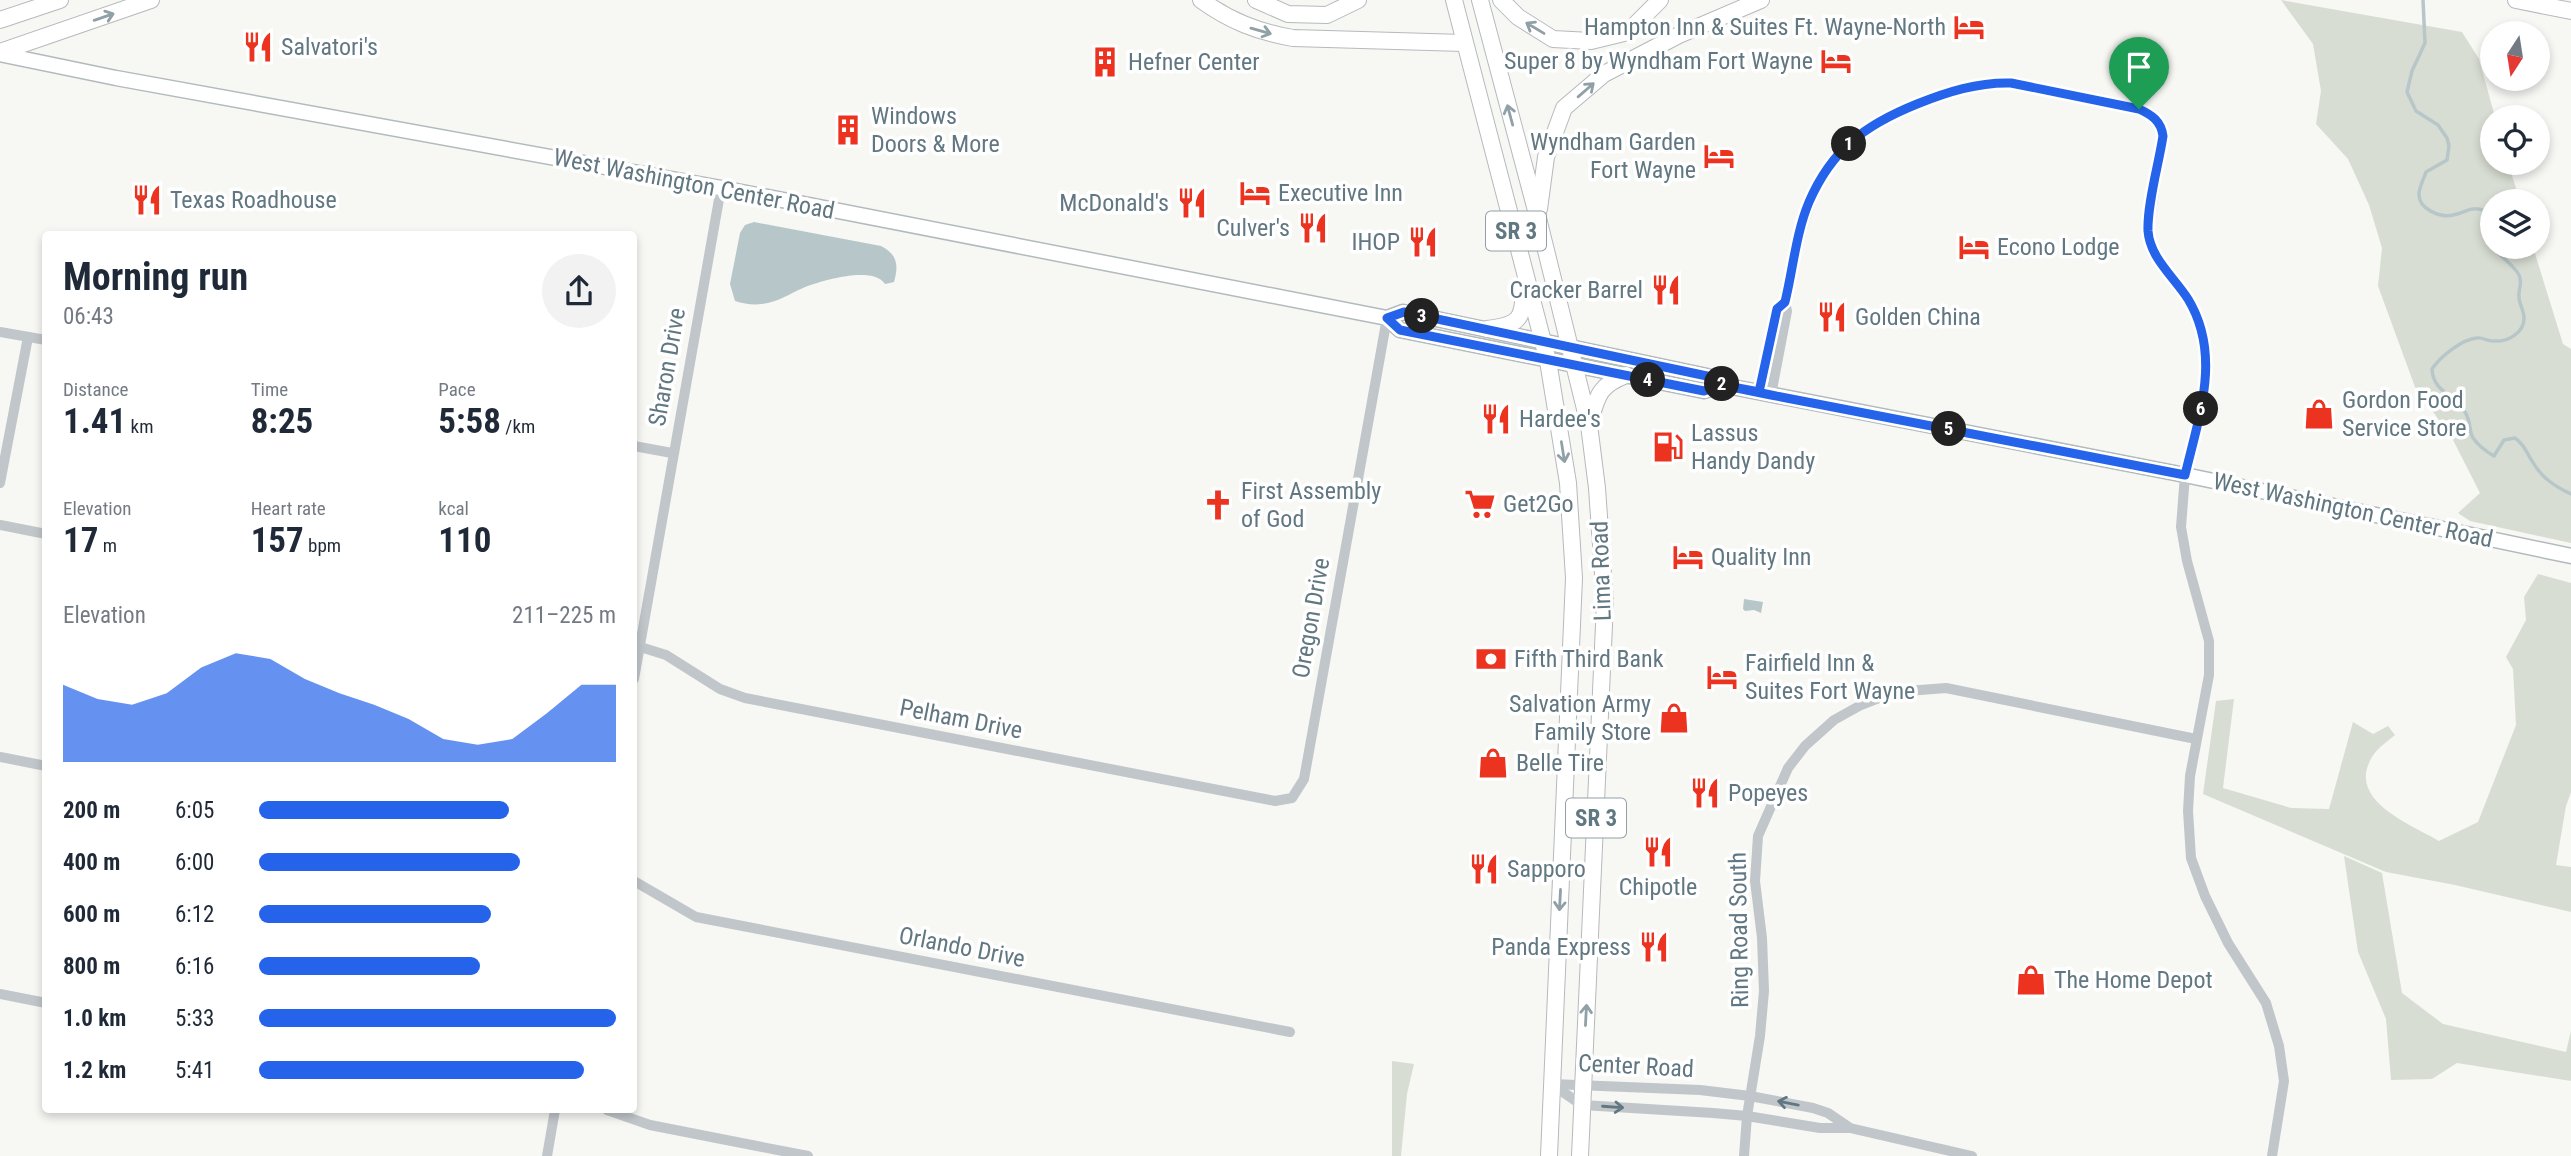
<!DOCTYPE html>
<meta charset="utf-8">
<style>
body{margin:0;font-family:"Roboto Condensed",sans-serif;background:#f2f2f3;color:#1f2937;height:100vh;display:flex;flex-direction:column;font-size:26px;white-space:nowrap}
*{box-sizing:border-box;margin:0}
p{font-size:23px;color:#747a83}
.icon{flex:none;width:38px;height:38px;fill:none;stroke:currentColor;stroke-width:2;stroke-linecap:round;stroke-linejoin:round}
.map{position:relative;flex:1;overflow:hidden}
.sheet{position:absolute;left:42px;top:231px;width:595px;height:882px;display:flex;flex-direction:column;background:#fff;border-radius:7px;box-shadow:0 4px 10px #0003}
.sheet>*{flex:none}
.needle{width:46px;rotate:192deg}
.buttons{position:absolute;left:2480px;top:21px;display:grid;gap:14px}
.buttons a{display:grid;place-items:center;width:70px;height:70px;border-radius:50%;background:#fff;box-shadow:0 4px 10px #0003;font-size:35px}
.pin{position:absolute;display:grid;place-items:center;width:60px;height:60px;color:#fff;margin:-72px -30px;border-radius:50% 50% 50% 0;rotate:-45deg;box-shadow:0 0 7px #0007}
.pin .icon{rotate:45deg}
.km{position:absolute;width:35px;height:35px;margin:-18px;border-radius:50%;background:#222;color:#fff;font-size:19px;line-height:35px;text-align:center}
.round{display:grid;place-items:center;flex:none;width:74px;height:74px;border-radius:37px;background:#f2f2f3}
.head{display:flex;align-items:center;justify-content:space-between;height:119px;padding:0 21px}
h1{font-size:38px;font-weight:700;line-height:52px}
.metrics{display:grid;grid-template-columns:repeat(3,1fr);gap:10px;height:119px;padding:7px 21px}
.metrics div{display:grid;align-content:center}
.metrics b{font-size:35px;font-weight:700}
.metrics small{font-size:19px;font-weight:400}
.metrics p{font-size:19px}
.chart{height:196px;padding:14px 21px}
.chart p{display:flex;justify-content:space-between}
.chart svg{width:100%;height:126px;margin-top:7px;fill:#2563eb;opacity:.7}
ul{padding:0 21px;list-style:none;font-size:23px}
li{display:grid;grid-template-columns:112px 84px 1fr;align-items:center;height:52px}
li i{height:18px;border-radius:9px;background:#2563eb}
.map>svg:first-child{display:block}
.green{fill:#d8ddd3}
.water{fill:#b7c7c9}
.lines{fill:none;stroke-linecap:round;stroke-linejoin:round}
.stream{stroke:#b7c7c9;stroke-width:3.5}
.major-casing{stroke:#b3babd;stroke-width:17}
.highway-casing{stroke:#b5babd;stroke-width:18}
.minor{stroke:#c0c6c9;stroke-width:10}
.major{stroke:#fff;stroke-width:14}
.highway{stroke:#fff;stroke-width:16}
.oneway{stroke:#90a0a7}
.oneway2{stroke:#617781}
.route-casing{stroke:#fff;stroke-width:14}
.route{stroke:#2563eb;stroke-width:9}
.labels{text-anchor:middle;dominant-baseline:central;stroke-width:7;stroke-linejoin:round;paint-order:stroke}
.shield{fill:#fff;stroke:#90a0a7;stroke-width:2}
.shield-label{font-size:23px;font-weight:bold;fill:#617781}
.poi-label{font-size:24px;fill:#617781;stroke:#fff;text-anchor:start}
.street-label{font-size:24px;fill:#617781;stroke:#fff}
</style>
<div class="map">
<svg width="2571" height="1156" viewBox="0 0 2571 1156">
<rect width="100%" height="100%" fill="#f7f7f4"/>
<g class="green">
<polygon points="2281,0 2462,32 2479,59 2495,117 2492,117 2492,163 2508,163 2520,201 2492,201 2492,247 2533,247 2563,344 2571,349 2571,543 2470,521 2458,513 2480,493 2452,438 2415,387 2378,286 2382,248 2369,205 2348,159 2316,124 2321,91 2313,44"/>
<path d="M2538,574L2571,583V792L2566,806L2556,865L2571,867V912L2455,885L2386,872L2203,794L2216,701L2234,699L2223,788L2291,808L2329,809L2353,722L2373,734L2388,726L2395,735C2388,741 2379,747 2374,754C2343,799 2408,823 2439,841L2478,822L2516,725L2513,669L2506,657L2526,620L2524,597Z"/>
<polygon points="2344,856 2382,873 2402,993 2443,1024 2566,1052 2571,1031 2571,1081 2457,1063 2432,1079 2391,1080 2386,1019 2358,952"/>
<polygon points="1392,1061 1414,1064 1407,1094 1401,1156 1392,1156"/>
</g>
<g class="water">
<path d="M754,222L881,246C897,254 899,265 894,282L885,284C873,265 820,281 803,288C789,294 778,302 762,304C753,305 744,304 735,301L730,284L740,233L745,225Z"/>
<polygon points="1744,599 1763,602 1761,613 1754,610 1745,611 1743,609"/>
</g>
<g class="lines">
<g class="stream">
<path d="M2423,0L2425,43L2412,71L2407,92L2416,111L2438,125L2447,138L2449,146L2447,160L2426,172C2424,178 2420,186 2419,193C2418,209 2440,218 2453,215C2465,213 2471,205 2485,211L2489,221L2492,244"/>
<path d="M2493,247C2500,257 2513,264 2519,275C2523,283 2518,289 2519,297C2519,304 2524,310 2524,318C2524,334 2507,342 2493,341C2487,341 2482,337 2477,338C2462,339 2440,357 2432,369C2433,392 2454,394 2465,412C2471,421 2469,432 2473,438C2478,445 2487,452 2494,456L2504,440L2515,438C2525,445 2526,452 2532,461C2541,477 2554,486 2571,494"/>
</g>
<g class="major-casing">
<g id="major">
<polyline points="0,54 116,78 721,188 1387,318 1403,312 1707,376 1722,385 2185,475 2571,556"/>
<polyline points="1387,318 1400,330 1704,391 1722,385"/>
</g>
</g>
<g class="highway-casing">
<g id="highway">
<path d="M1201,0C1230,21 1258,32 1293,38L1464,43"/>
<polyline points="1256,0 1288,14 1327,15 1358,0"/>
<polyline points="1454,0 1548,361 1568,483 1574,578 1549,1156"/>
<polyline points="1480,0 1538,218 1589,425 1597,488 1605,603 1580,1156"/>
<polyline points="1501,0 1518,17 1553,39 1591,41 1628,32 1660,0"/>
<polyline points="2516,0 2571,11"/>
<polyline points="0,20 60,0"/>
<polyline points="0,52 151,0"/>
<polyline points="1539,209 1546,157 1564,108 1604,74 1679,35 1761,0"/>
<path d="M1487,329C1522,325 1523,318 1524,284"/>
<path d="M1589,425C1597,398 1597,386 1626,375"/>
</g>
</g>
<g class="minor">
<polyline points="0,332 46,340"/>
<polyline points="1759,392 1777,309 1785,302"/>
<path d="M1771,395L1787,311L1785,302C1808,201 1812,147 1917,104C1947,92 1978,82 2011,83L2139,109C2152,115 2161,121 2163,136L2148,231L2156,256L2188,300L2202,329L2207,373L2185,475L2181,527L2187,561L2209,641V675L2190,776L2188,811L2191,858L2205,896L2228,943L2266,1003L2279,1046L2284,1081L2272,1156"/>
<polyline points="634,446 672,453"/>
<polyline points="0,483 28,337"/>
<polyline points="0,525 46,534"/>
<polyline points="634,645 666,655 720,689 745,698 1275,801 1292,798 1304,779 1387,318"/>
<polyline points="634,679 721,188"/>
<polyline points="0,757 46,766"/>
<polyline points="634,881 696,917 1290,1032"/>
<polyline points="0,994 46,1003"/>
<polyline points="1551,1084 1582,1105 1713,1113 1747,1116 1820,1128 1850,1128 1972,1156"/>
<polyline points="1552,1084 1700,1090 1750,1096 1813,1108 1828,1113 1850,1128"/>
<polyline points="607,1110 650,1125 808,1156"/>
<polyline points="547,1156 555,1110"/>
<polyline points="1744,1156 1747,1116 1760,1036 1764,991 1762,938 1755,881 1758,836 1788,768 1805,746 1834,720 1861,705 1894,692 1946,688 2196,739"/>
</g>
<use href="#major" class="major"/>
<use href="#highway" class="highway"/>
</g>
<defs><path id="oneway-shaft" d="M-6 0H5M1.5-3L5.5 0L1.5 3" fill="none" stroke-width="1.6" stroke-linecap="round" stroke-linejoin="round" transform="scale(1.75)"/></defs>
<g class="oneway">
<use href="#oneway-shaft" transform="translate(104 17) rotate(-19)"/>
<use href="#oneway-shaft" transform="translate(1535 28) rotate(-149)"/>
<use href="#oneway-shaft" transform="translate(1261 31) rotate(16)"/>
<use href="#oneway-shaft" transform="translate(1586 90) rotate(-41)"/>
<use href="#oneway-shaft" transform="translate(1510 115) rotate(-105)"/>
<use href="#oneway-shaft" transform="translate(1563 452) rotate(81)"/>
<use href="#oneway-shaft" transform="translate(1560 900) rotate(93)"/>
<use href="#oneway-shaft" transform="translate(1586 1015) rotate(-87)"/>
</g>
<g class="oneway2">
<use href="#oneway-shaft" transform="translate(1788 1103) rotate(-169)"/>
<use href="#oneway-shaft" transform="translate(1613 1107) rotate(4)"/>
</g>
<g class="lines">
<g class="route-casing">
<path id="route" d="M2139,109L2011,83C1978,82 1947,92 1917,104C1865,125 1832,149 1809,202C1796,233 1793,269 1785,302L1777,309L1759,392L1722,385L1707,376L1404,312L1387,318L1400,330L1704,391L1722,385L1771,395L2185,475C2199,416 2222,355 2188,299C2174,277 2150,258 2148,231C2147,204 2159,163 2163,136C2161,121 2152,115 2139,109"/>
</g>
<use href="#route" class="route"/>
</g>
<defs>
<g id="hotel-bare" transform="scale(2.415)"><path d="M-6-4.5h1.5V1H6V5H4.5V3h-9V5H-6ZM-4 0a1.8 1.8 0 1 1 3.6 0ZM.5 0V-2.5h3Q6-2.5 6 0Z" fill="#eb3320" stroke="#fff" stroke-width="2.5" paint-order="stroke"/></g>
<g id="restaurant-bare" transform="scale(2.415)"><path d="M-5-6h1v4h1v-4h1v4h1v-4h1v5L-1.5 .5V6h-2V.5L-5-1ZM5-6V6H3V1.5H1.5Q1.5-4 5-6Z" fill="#eb3320" stroke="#fff" stroke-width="2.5" paint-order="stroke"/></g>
<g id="building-bare" transform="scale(2.415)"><path d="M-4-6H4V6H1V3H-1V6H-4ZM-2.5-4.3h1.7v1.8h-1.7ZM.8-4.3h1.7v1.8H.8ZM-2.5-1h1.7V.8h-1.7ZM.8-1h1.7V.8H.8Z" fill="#eb3320" stroke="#fff" stroke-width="2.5" paint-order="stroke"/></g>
<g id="shop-bare" transform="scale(2.415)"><path d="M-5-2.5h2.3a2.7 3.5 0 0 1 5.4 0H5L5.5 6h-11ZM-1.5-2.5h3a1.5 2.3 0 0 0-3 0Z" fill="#eb3320" stroke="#fff" stroke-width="2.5" paint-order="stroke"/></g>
<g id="fuel-bare" transform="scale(2.415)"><path d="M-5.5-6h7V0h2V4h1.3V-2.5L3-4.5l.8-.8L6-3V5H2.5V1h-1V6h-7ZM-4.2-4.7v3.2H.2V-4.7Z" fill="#eb3320" stroke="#fff" stroke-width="2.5" paint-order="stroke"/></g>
<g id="supermarket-bare" transform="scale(2.415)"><path d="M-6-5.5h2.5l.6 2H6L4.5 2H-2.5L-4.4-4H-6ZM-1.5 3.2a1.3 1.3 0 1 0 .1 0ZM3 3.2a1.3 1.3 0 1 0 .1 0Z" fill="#eb3320" stroke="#fff" stroke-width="2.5" paint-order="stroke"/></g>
<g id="church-bare" transform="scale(2.415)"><path d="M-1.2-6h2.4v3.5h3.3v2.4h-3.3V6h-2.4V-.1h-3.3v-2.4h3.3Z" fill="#eb3320" stroke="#fff" stroke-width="2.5" paint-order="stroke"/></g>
<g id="bank-bare" transform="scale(2.415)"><path d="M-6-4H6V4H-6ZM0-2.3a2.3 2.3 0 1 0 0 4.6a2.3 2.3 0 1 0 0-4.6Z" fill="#eb3320" stroke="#fff" stroke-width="2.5" paint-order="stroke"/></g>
</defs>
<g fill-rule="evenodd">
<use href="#hotel-bare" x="1969" y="27"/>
<use href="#restaurant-bare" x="258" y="47"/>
<use href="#hotel-bare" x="1836" y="61"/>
<use href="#building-bare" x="1105" y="62"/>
<use href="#building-bare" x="848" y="130"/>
<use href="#hotel-bare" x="1719" y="156"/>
<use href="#hotel-bare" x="1255" y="193"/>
<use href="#restaurant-bare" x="147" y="200"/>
<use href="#restaurant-bare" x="1192" y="203"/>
<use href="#restaurant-bare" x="1313" y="228"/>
<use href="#restaurant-bare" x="1423" y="242"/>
<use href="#hotel-bare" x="1974" y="247"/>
<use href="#restaurant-bare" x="1666" y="290"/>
<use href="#restaurant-bare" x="1832" y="317"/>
<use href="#shop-bare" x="2319" y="414"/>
<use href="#restaurant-bare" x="1496" y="419"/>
<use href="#fuel-bare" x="1668" y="447"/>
<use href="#supermarket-bare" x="1480" y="504"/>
<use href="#church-bare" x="1218" y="505"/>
<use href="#hotel-bare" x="1688" y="557"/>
<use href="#bank-bare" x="1491" y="659"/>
<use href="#hotel-bare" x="1722" y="677"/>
<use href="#shop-bare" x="1674" y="718"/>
<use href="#shop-bare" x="1493" y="763"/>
<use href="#restaurant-bare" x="1705" y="793"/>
<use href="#restaurant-bare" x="1658" y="852"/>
<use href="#restaurant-bare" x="1484" y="869"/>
<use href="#restaurant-bare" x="1654" y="947"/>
<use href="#shop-bare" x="2031" y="980"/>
</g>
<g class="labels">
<g class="shield">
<rect x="1486" y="211.5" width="60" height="39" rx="5"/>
<rect x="1566" y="798.5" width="60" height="39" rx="5"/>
</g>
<g class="shield-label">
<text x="1516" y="231">SR 3</text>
<text x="1596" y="818">SR 3</text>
</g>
<g class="poi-label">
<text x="1946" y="27" text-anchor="end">Hampton Inn &amp; Suites Ft. Wayne-North</text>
<text x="281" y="47">Salvatori's</text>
<text x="1813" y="61" text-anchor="end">Super 8 by Wyndham Fort Wayne</text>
<text x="1128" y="62">Hefner Center</text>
<text x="871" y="116">Windows<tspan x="871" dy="28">Doors &amp; More</tspan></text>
<text x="1696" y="142" text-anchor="end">Wyndham Garden<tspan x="1696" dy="28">Fort Wayne</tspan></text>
<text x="1278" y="193">Executive Inn</text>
<text x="170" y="200">Texas Roadhouse</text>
<text x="1169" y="203" text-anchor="end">McDonald's</text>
<text x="1290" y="228" text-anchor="end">Culver's</text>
<text x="1400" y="242" text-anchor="end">IHOP</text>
<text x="1997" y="247">Econo Lodge</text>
<text x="1643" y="290" text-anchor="end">Cracker Barrel</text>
<text x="1855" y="317">Golden China</text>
<text x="2342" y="400">Gordon Food<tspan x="2342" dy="28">Service Store</tspan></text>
<text x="1519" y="419">Hardee's</text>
<text x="1691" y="433">Lassus<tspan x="1691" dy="28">Handy Dandy</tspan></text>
<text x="1241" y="491">First Assembly<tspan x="1241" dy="28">of God</tspan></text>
<text x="1503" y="504">Get2Go</text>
<text x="1711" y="557">Quality Inn</text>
<text x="1514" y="659">Fifth Third Bank</text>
<text x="1745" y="663">Fairfield Inn &amp;<tspan x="1745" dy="28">Suites Fort Wayne</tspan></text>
<text x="1651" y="704" text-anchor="end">Salvation Army<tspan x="1651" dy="28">Family Store</tspan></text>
<text x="1516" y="763">Belle Tire</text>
<text x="1728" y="793">Popeyes</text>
<text x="1507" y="869">Sapporo</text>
<text x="1658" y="887" text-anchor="middle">Chipotle</text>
<text x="1631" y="947" text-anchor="end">Panda Express</text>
<text x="2054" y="980">The Home Depot</text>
</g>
<g class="street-label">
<text transform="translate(694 184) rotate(11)">West Washington Center Road</text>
<text transform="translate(667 367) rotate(-80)">Sharon Drive</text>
<text transform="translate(2353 510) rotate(12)">West Washington Center Road</text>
<text transform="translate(1601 571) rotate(-92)">Lima Road</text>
<text transform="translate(1311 618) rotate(-80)">Oregon Drive</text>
<text transform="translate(961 719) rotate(11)">Pelham Drive</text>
<text transform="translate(1739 930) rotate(-91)">Ring Road South</text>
<text transform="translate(962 947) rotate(11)">Orlando Drive</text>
<text transform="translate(1636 1066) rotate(3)">Center Road</text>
</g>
</g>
</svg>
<div class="buttons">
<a><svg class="needle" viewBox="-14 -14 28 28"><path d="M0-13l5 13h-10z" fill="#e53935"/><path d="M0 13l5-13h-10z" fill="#747a83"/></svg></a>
<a><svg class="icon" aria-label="locate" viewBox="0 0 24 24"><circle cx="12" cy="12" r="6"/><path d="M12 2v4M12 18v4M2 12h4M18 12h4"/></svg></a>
<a><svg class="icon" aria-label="layers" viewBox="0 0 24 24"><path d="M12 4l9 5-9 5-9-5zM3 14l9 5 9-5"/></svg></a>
</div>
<div class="pin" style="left:2139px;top:109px;background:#1e9e55"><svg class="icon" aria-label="arrive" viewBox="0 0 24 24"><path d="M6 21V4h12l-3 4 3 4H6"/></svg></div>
<b class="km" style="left:1849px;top:144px">1</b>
<b class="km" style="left:1722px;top:384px">2</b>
<b class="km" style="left:1422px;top:316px">3</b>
<b class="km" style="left:1648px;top:380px">4</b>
<b class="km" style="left:1949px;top:429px">5</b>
<b class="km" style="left:2201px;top:409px">6</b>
<section class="sheet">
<div class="head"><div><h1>Morning run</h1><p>06:43</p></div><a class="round"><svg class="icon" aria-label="share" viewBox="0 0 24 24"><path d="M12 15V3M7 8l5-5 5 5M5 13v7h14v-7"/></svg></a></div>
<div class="metrics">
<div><p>Distance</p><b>1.41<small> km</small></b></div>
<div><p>Time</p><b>8:25</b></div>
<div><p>Pace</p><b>5:58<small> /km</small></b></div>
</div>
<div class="metrics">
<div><p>Elevation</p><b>17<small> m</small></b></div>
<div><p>Heart rate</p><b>157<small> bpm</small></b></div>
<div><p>kcal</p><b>110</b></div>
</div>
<div class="chart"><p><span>Elevation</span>211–225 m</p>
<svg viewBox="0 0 160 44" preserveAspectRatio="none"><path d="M0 44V17L10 22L20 24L30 20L40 11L50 6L60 8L70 15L80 20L90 24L100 29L110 36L120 38L130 36L140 27L150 17L160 17V44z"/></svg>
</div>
<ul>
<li><b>200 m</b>6:05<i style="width:70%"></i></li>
<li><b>400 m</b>6:00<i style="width:73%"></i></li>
<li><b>600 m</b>6:12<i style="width:65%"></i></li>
<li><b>800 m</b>6:16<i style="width:62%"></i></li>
<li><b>1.0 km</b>5:33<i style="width:100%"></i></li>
<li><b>1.2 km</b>5:41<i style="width:91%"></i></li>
</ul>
</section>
</div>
